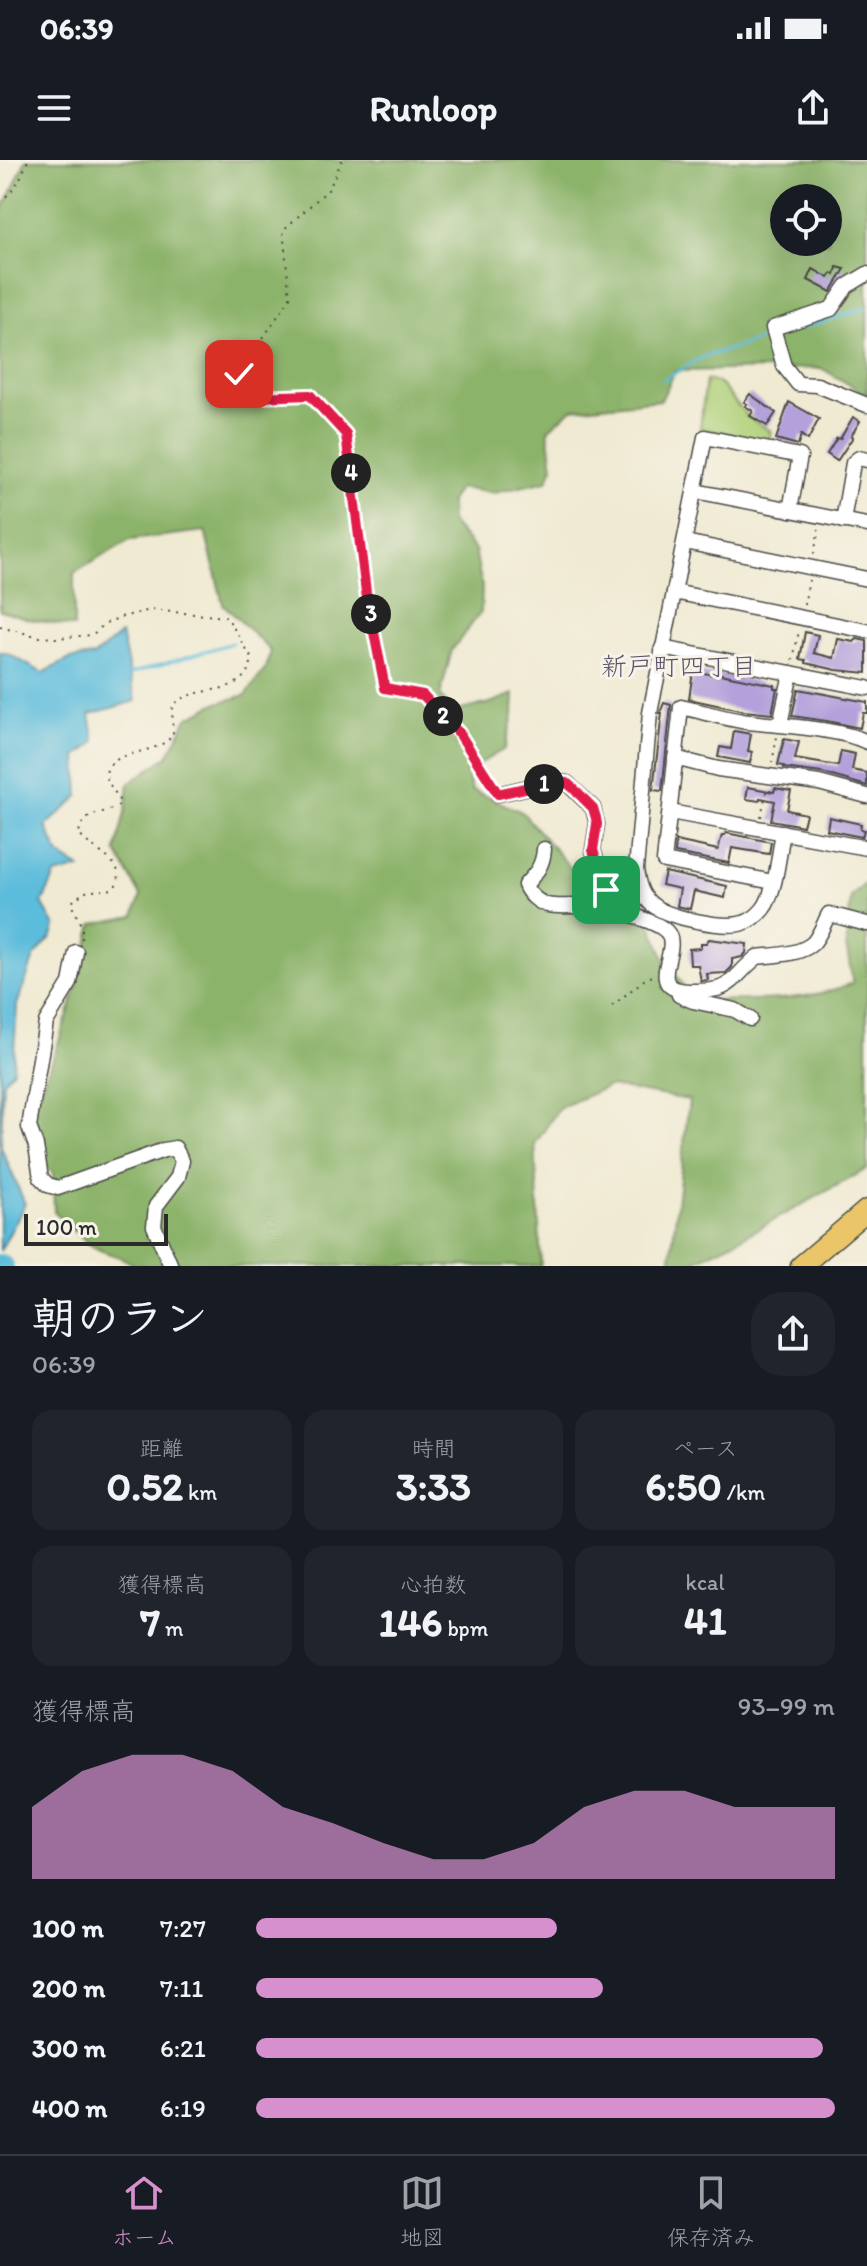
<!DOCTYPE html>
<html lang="ja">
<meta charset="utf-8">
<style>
body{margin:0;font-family:Itim,"Klee One",sans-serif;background:#20242c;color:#f1f3f6;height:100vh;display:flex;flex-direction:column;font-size:30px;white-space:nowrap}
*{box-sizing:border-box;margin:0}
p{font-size:26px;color:#9ea1a6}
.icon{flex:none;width:44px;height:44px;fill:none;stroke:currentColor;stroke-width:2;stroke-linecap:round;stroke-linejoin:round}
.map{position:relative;height:1106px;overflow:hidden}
.sheet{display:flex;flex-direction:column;background:#171b24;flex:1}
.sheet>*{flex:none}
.tools{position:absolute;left:770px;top:24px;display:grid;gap:16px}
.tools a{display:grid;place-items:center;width:72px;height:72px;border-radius:50%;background:#171b24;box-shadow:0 8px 32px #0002;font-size:40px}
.scale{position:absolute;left:24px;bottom:20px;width:144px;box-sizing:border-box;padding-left:8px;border:4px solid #2b2b2b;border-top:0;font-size:22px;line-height:28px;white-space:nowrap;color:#2b2b2b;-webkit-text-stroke:6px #f7f3e8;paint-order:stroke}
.pin{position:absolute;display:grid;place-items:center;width:68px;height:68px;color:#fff;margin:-34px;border-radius:16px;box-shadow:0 4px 12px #0006}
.km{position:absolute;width:40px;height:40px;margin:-20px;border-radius:50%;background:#222;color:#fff;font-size:22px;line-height:40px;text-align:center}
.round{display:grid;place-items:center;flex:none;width:84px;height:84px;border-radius:32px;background:#20242c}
.overview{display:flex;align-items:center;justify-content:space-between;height:136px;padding:0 32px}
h1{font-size:44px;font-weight:700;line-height:60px}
.figures{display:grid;grid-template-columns:repeat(3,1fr);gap:12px;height:136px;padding:8px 32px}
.figures div{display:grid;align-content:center;border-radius:20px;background:#20242c;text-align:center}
.figures b{font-size:40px;font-weight:700}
.figures small{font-size:22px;font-weight:400}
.figures p{font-size:22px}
.chart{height:224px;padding:16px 32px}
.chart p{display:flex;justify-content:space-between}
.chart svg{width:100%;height:144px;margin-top:8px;fill:#d690ce;opacity:.7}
ul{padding:0 32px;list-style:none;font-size:26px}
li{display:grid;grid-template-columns:128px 96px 1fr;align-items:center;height:60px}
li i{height:20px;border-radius:10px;background:#d690ce}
.status{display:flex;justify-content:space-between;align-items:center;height:56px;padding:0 40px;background:#171b24;direction:ltr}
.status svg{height:22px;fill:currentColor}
header{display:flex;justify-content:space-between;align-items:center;height:104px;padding:0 32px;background:#171b24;font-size:36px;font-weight:700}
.tabs{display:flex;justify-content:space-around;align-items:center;height:112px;border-top:2px solid #363941;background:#171b24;font-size:22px;color:#9ea1a6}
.tabs a{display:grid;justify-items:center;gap:4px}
.tabs .selected{color:#d690ce}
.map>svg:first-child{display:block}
.green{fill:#b0d17a;stroke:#6e7e52;stroke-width:2}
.forest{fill:#8cb36a;stroke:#5c6f4a;stroke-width:2;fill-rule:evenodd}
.water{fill:#5cbcdb;stroke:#447483;stroke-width:2}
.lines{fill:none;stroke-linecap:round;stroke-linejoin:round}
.stream{stroke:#5cbcdb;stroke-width:3}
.river{stroke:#5cbcdb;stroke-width:18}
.building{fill:#b4a0db}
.minor-casing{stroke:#494844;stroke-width:17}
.highway-casing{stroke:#494844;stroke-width:23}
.path{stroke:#494844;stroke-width:2;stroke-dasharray:2 6;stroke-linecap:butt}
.minor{stroke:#fff;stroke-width:14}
.highway{stroke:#eac669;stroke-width:20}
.route-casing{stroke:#fff;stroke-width:16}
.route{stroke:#e11d48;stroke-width:10}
.labels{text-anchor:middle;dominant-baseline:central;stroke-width:6;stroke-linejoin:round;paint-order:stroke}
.neighbourhood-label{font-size:26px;fill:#5b5469;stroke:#f7f3e8}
</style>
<div class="status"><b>06:39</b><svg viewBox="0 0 49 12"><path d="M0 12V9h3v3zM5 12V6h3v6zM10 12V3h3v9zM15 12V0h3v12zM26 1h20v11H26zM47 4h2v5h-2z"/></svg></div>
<header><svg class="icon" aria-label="menu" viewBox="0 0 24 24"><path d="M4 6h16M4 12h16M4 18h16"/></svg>Runloop<svg class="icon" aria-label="share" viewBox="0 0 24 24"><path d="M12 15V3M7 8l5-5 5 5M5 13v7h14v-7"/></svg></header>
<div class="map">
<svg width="867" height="1106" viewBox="0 0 867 1106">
<rect width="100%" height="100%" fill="#f7f3e8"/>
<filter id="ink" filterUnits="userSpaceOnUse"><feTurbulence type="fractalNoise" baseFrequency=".0125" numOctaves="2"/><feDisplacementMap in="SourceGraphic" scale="16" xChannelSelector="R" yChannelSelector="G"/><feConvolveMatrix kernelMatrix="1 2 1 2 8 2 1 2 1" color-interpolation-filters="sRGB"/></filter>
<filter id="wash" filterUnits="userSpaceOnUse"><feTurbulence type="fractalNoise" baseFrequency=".006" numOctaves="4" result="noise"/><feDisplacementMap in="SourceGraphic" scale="32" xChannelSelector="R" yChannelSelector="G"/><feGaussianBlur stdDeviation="1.8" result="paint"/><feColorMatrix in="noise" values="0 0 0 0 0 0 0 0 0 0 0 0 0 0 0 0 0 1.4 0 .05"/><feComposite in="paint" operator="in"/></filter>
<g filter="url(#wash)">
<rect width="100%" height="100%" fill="#f0ead2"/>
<polygon class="green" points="706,220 719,223 748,257 771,271 769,282 700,268"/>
<path class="forest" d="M26,0H867V235L821,208L675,211L661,240L572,249L548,270L553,307L547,321L494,333L459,328L450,341L451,362L475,390L482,427L481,452L452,490L440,536L453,552L490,543L514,534L513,556L504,589L466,612L472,630L522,652L593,734L647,754L665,800L694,840C748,840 803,844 853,823L846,785L851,737L867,722V1009L734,1082L684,1106H670L689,940L609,926L559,948L535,984L541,1106H136C122,1096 114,1096 100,1090C82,1082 67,1064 54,1051L53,1013L37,999L34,943L53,899L77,827L93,764L134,756L141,736L116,691L126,648L129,623L168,596L187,558L214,544L246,535L266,508L271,491L223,444L205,371L130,380L74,413V467L29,459L0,450V56ZM784,38H828V82H784Z"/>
<polygon class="water" points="121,474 136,541 90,554 95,582 77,597 79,636 46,666 59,695 80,708 55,715 42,743 55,766 52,776 34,797 17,845 13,910 3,921 1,987 25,1044 0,1091 0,492 9,494 43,513 70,499 94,496"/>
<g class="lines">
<g class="stream">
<polyline points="781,174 867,148"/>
<polyline points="663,220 703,197 770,177"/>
<polyline points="130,514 232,483"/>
</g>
<polyline class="river" points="0,1103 5,1106"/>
</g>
<g id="blocks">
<g class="building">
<polygon points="837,107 845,109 831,132 808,120 813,109 829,118 832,113 835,115"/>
<polygon points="750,234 776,253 767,266 750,256 753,251 745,246 747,244 744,242"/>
<polygon points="789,242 819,259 808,280 801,275 798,285 776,279"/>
<polygon points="853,257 860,261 851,276 853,277 837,301 827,294 837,278 840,279"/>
<polygon points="805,472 818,475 814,493 834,498 838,479 854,482 857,479 867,481 867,513 836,510 806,503 806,500 800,499"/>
<polygon points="693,511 714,515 715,513 774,525 774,528 777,528 772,554 744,551 689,539"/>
<polygon points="798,529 867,542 867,553 863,553 860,568 827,561 792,556"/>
<polygon points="664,543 671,545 662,631 653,630 662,553 660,553"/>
<polygon points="734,571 751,574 748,591 752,592 750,603 718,597 720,587 731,589"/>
<polygon points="784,579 799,582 795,599 838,606 841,591 855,594 852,610 867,613 867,626 822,613 784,608 784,606 778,605"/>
<polygon points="748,627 774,632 775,628 791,631 787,650 806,654 803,666 771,660 775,641 760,638 759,641 746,639"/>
<polygon points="829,657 861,664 860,669 864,670 862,677 827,670"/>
<polygon points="726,673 771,682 769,694 732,688 729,703 675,693 676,681 718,690 722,675 725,675"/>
<polygon points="626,704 627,729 623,730 616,726 615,716 612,716 609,705"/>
<polygon points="665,712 727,726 725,738 694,731 690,749 677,746 680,729 662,725"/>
<polygon points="709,779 747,784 746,793 742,797 732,799 732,807 726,813 707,814 708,820 701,821 698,805 690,805 689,789 701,788 701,783 706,783"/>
</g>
</g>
</g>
<g filter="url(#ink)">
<use href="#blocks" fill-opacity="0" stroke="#494844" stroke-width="2"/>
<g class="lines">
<g class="minor-casing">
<g id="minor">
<polyline points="867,114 847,126 831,149 773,168 784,206 798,224 817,225 867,245"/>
<polyline points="695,331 867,365"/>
<polyline points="843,361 853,303 859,298 867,300"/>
<polyline points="685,382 867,419"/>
<polyline points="674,432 867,471"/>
<polyline points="662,488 867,528"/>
<polyline points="780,564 791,513"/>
<polyline points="675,598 718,609 819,623 867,636"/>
<polyline points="498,634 551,622 567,623 593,648 597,664 593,690 606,730 611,736 624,741 643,735"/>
<polyline points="670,652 867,688 867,686"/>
<path d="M783,672C779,692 776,733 763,749C758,755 751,761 743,763C725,769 670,758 654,746C641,737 638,724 636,709L650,553L705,277L800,296L790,350"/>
<path d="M544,689C543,706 536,713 525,725C529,735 538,742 547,745C557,747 568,746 578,746C596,748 615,750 632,755C642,759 658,763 666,771C684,789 641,830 690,831C734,832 728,821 757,797C774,795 800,795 813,783C820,775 824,763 829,754L867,764"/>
<path d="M773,722L664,701L681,547C704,552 726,559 749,562C781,566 839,568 867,582"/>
<polyline points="76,792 70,823 46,862 29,967 36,986 41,1018 48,1025 58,1028 164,990 175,988 182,1001 178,1017 156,1046 154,1066 171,1106"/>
<polyline points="679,835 693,841 735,850 750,859"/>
</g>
</g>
<g class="highway-casing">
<polyline id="highway" points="801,1106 867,1050"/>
</g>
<g class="path">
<polyline points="342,0 329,29 283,70 290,138 239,214 257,237 310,235 346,274 366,432 385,528 423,535 459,573 492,626"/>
<path d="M0,42C16,28 20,20 28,0"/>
<polyline points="814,394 819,369"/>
<polyline points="804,445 809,420"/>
<path d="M0,467L40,477L56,478L92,475L106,463L121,457L151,450L227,457L252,499C243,542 195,521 172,546L173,574C160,596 116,588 107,610C102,621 120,634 120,645C105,655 81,651 79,674C91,691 134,704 113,729L84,732L72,742V746L82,767V780"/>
<polyline points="793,500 799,471"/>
<polyline points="772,603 777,577"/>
<polyline points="761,657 767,628"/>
<polyline points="612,846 645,819 653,816"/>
</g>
<use href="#minor" class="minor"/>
<use href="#highway" class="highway"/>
</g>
</g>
<g class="lines" filter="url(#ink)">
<g class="route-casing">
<polyline id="route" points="239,214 257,237 310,235 346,274 366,432 385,528 423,535 459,573 498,634 551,622 567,623 573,628 593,648 596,658 597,664 593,690 606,730"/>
</g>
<use href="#route" class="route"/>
</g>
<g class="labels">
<g class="neighbourhood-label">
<text x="679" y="506">新戸町四丁目</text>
</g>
</g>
</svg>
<div class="tools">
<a><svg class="icon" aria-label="locate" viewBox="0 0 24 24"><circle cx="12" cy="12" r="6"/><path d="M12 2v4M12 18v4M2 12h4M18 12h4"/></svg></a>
</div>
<div class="scale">100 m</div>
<div class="pin" style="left:606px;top:730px;background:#1e9e55"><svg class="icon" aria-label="arrive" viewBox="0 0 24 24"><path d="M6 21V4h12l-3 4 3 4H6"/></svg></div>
<div class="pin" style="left:239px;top:214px;background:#d93025"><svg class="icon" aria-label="check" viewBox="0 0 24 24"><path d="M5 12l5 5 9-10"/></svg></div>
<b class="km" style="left:544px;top:624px">1</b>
<b class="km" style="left:443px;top:556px">2</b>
<b class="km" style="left:371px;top:454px">3</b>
<b class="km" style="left:351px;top:313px">4</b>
</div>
<section class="sheet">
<div class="overview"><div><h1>朝のラン</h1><p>06:39</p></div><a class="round"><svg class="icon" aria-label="share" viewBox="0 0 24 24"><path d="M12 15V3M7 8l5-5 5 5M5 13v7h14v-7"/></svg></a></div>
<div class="figures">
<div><p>距離</p><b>0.52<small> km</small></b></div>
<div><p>時間</p><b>3:33</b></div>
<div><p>ペース</p><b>6:50<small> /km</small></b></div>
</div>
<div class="figures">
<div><p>獲得標高</p><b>7<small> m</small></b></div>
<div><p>心拍数</p><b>146<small> bpm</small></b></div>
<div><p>kcal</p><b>41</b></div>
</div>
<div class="chart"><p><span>獲得標高</span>93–99 m</p>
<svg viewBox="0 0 160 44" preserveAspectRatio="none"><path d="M0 44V22L10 11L20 6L30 6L40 11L50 22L60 27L70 33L80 38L90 38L100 33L110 22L120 17L130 17L140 22L150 22L160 22V44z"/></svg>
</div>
<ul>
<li><b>100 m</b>7:27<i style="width:52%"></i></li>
<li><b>200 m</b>7:11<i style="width:60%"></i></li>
<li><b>300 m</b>6:21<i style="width:98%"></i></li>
<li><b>400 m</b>6:19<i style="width:100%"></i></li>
</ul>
</section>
<nav class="tabs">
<a class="selected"><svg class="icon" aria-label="home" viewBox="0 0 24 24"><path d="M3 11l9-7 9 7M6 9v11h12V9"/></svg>ホーム</a>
<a><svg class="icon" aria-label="map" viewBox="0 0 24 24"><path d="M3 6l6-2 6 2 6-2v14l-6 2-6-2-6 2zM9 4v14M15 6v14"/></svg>地図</a>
<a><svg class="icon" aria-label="saved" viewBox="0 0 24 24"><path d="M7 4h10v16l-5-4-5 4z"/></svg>保存済み</a>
</nav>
